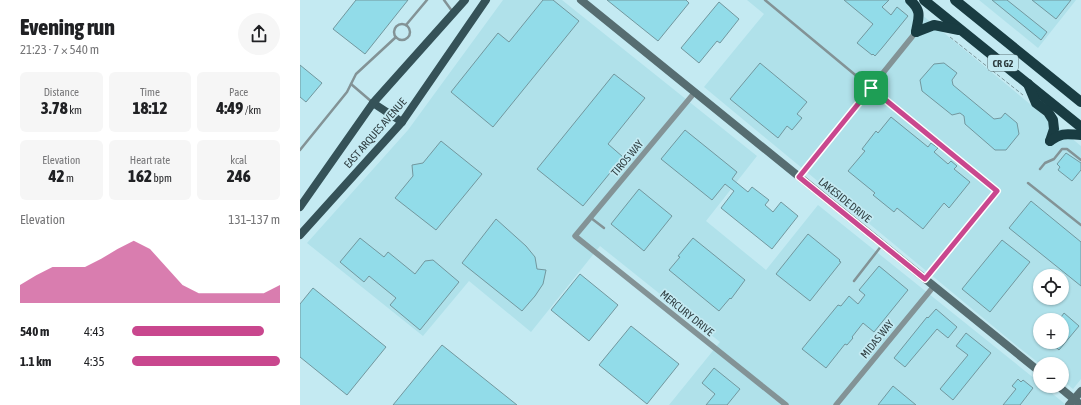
<!DOCTYPE html>
<meta charset="utf-8">
<style>
body{margin:0;font-family:"Asap Condensed",sans-serif;background:#f6f6f6;color:#202124;height:100vh;display:flex;flex-direction:column;font-size:15px;white-space:nowrap}
*{box-sizing:border-box;margin:0}
p{font-size:13px;color:#757577}
.icon{flex:none;width:22px;height:22px;fill:none;stroke:currentColor;stroke-width:2;stroke-linecap:round;stroke-linejoin:round}
.map{position:relative;flex:1;overflow:hidden}
.details{display:flex;flex-direction:column;background:#fff;width:300px}
.details>*{flex:none}
.fabs{position:absolute;left:733px;top:269px;display:grid;gap:8px}
.fabs a{display:grid;place-items:center;width:36px;height:36px;border-radius:50%;background:#fff;box-shadow:0 1px 3px #0004;font-size:20px}
.pin{position:absolute;display:grid;place-items:center;width:34px;height:34px;color:#fff;margin:-17px;border-radius:8px;box-shadow:0 2px 6px #0006}
.round{display:grid;place-items:center;flex:none;width:42px;height:42px;border-radius:21px;background:#f6f6f6}
.head{display:flex;align-items:center;justify-content:space-between;height:68px;padding:0 20px}
h1{font-size:22px;font-weight:800;line-height:30px}
.figures{display:grid;grid-template-columns:repeat(3,1fr);gap:6px;height:68px;padding:4px 20px}
.figures div{display:grid;align-content:center;border-radius:6px;background:#f6f6f6;text-align:center}
.figures b{font-size:17px;font-weight:800}
.figures small{font-size:11px;font-weight:400}
.figures p{font-size:11px}
.chart{height:112px;padding:8px 20px}
.chart p{display:flex;justify-content:space-between}
.chart svg{width:100%;height:72px;margin-top:4px;fill:#c9478e;opacity:.7}
ul{padding:0 20px;list-style:none;font-size:13px}
li{display:grid;grid-template-columns:64px 48px 1fr;align-items:center;height:30px}
li i{height:10px;border-radius:5px;background:#c9478e}
main{display:flex;flex:1;min-height:0}
.map>svg:first-child{display:block}
.built{fill:#b0e1ea;fill-rule:evenodd}
.building{fill:#92dce9;stroke:#72979e}
.lines{fill:none;stroke-linecap:round;stroke-linejoin:round}
.path{stroke:#7e999e;stroke-width:1;stroke-dasharray:4 2;stroke-linecap:butt}
.lane{stroke:#839396;stroke-width:2.5}
.street{stroke:#839396;stroke-width:5.5}
.secondary{stroke:#566d71;stroke-width:8}
.primary{stroke:#355258;stroke-width:8}
.highway{stroke:#193c42;stroke-width:10}
.route-casing{stroke:#fff;stroke-width:8}
.route{stroke:#c9478e;stroke-width:5}
.labels{text-anchor:middle;dominant-baseline:central;stroke-width:3.5;stroke-linejoin:round;paint-order:stroke}
.shield{fill:#c4eaf2;stroke:#5c7276;stroke-width:1}
.shield-label{font-size:10px;font-weight:bold;fill:#2f3e41}
.street-label{font-size:11px;fill:#2f3e41;stroke:#c4eaf2}
</style>
<main>
<section class="details">
<div class="head"><div><h1>Evening run</h1><p>21:23 · 7 × 540 m</p></div><a class="round"><svg class="icon" aria-label="share" viewBox="0 0 24 24"><path d="M12 15V3M7 8l5-5 5 5M5 13v7h14v-7"/></svg></a></div>
<div class="figures">
<div><p>Distance</p><b>3.78<small> km</small></b></div>
<div><p>Time</p><b>18:12</b></div>
<div><p>Pace</p><b>4:49<small> /km</small></b></div>
</div>
<div class="figures">
<div><p>Elevation</p><b>42<small> m</small></b></div>
<div><p>Heart rate</p><b>162<small> bpm</small></b></div>
<div><p>kcal</p><b>246</b></div>
</div>
<div class="chart"><p><span>Elevation</span>131–137 m</p>
<svg viewBox="0 0 160 44" preserveAspectRatio="none"><path d="M0 44V33L10 27L20 22L30 22L40 22L50 17L60 11L70 6L80 11L90 22L100 33L110 38L120 38L130 38L140 38L150 38L160 33V44z"/></svg>
</div>
<ul>
<li><b>540 m</b>4:43<i style="width:89%"></i></li>
<li><b>1.1 km</b>4:35<i style="width:100%"></i></li>
</ul>
</section>
<div class="map">
<svg width="781" height="405" viewBox="0 0 781 405">
<rect width="100%" height="100%" fill="#c4eaf2"/>
<g class="built">
<polygon points="203,0 262,0 457,156 406,221 466,270 518,205 740,383 740,386 743,386 765,404 764,405 369,405 420,342 300,246 231,332 169,281 123,336 7,243 108,130"/>
<path d="M447,0H604L781,146V379L773,389L762,380V364H740L717,346L404,87L464,14ZM740,276H762V298H740ZM740,320H762V342H740Z"/>
<polygon points="679,0 776,0 738,48"/>
</g>
<g class="building">
<polygon points="56,0 108,0 65,54 33,29"/>
<polygon points="243,0 253,0 279,21 193,127 151,92 198,33 209,42"/>
<polygon points="307,0 386,0 389,3 358,41"/>
<polygon points="544,0 589,0 582,7 591,15 597,7 608,16 582,48 575,56 573,54 572,55 557,43 573,24"/>
<polygon points="692,0 707,0 747,32 741,40"/>
<polygon points="732,0 771,0 756,19"/>
<polygon points="419,2 439,19 420,43 417,41 399,63 381,48"/>
<polygon points="460,63 507,102 497,114 502,118 492,130 487,126 478,138 430,99"/>
<polygon points="644,63 657,73 652,80 653,85 694,119 701,118 705,113 717,123 719,134 706,150 695,150 665,124 664,116 660,113 652,115 622,91 620,80 634,64"/>
<polygon points="0,65 22,83 6,102 0,97"/>
<polygon points="314,74 345,98 308,144 323,157 283,206 237,169"/>
<polygon points="591,117 628,147 631,143 638,148 634,152 648,164 651,161 657,166 654,169 670,182 649,208 644,203 623,229 597,208 594,212 573,195 575,193 548,171 565,151 562,149 576,131 578,133"/>
<polygon points="385,130 437,172 432,179 448,192 452,187 469,200 465,205 473,212 481,202 498,216 472,249 421,208 434,191 425,184 412,200 361,159"/>
<polygon points="141,141 182,174 136,230 95,198 113,176 112,165 123,163"/>
<polygon points="766,153 781,163 781,170 772,181 758,170 760,167 757,164"/>
<polygon points="339,189 372,216 344,251 311,224"/>
<polygon points="731,201 781,242 781,286 709,228"/>
<polygon points="196,219 226,246 235,257 237,269 246,270 243,284 235,296 222,311 162,263"/>
<polygon points="508,234 540,260 539,261 541,262 510,301 476,274"/>
<polygon points="60,238 84,257 88,252 115,274 125,261 133,260 159,282 120,330 90,305 96,298 69,276 64,282 40,262"/>
<polygon points="393,238 445,280 431,299 430,298 419,311 369,270 380,257 378,256"/>
<polygon points="702,240 730,262 690,312 662,289"/>
<polygon points="579,266 608,290 574,332 563,323 552,337 553,338 547,345 545,344 526,368 502,349 538,305 541,306 549,296 558,304 565,295 559,290"/>
<polygon points="280,274 318,305 289,341 251,310"/>
<polygon points="13,288 86,347 47,395 0,357 0,304"/>
<polygon points="636,309 657,327 648,338 637,329 605,367 594,358 627,317 628,318"/>
<polygon points="764,313 779,326 759,350 750,342 762,342 762,320 759,320"/>
<polygon points="331,326 379,364 347,404 299,365"/>
<polygon points="666,333 691,353 653,400 640,389 668,355 656,346"/>
<polygon points="142,345 217,405 93,405"/>
<polygon points="414,368 440,389 427,405 406,405 415,394 402,383"/>
<polygon points="718,379 721,382 723,380 733,388 720,405 703,405 716,389 712,386"/>
<polygon points="593,386 616,405 578,405"/>
</g>
<g class="lines">
<polyline class="path" points="650,37 723,95"/>
<g class="lane">
<polyline points="144,0 152,11"/>
<polyline points="465,0 571,88 697,191 625,278"/>
<circle cx="102" cy="32" r="8"/>
<polyline points="106,25 127,0"/>
<polyline points="51,84 72,102"/>
<polyline points="0,150 47,92 56,74 96,37"/>
<polyline points="740,169 745,163 754,159 762,149 767,149 781,160"/>
<polyline points="728,183 781,225"/>
<polyline points="291,218 304,228"/>
<polyline points="554,281 582,245"/>
</g>
<g class="street">
<polyline points="395,92 275,236 486,405"/>
<polyline points="499,177 616,32"/>
<polyline points="536,405 634,286"/>
</g>
<g class="secondary">
<polyline points="281,0 740,372"/>
<polyline points="758,386 781,405"/>
<polyline points="769,405 781,391"/>
</g>
<g class="primary">
<polyline points="73,103 102,122"/>
<polyline points="0,207 73,103 165,0"/>
<polyline points="0,235 102,122 186,0"/>
</g>
<g class="highway">
<path d="M610,0C623,12 618,18 616,32"/>
<polyline points="624,0 781,127"/>
<polyline points="655,0 781,102"/>
<polyline points="616,32 634,25 659,30"/>
<polyline points="728,84 736,103 748,112 753,120 754,129 750,141"/>
<path d="M750,141C763,132 766,134 781,135"/>
</g>
</g>
<g class="lines">
<g class="route-casing">
<polygon id="route" points="571,88 697,191 625,279 499,177"/>
</g>
<use href="#route" class="route"/>
</g>
<g class="labels">
<rect class="shield" x="688" y="55" width="30" height="16" rx="3"/>
<g class="shield-label">
<text x="703" y="63">CR G2</text>
</g>
<g class="street-label">
<text transform="translate(75 133) rotate(-49)">EAST ARQUES AVENUE</text>
<text transform="translate(327 158) rotate(-50)">TIROS WAY</text>
<text transform="translate(545 200) rotate(39)">LAKESIDE DRIVE</text>
<text transform="translate(387 313) rotate(39)">MERCURY DRIVE</text>
<text transform="translate(577 339) rotate(-51)">MIDAS WAY</text>
</g>
</g>
</svg>
<div class="fabs">
<a><svg class="icon" aria-label="locate" viewBox="0 0 24 24"><circle cx="12" cy="12" r="6"/><path d="M12 2v4M12 18v4M2 12h4M18 12h4"/></svg></a>
<a>+</a>
<a>−</a>
</div>
<div class="pin" style="left:571px;top:88px;background:#1e9e55"><svg class="icon" aria-label="arrive" viewBox="0 0 24 24"><path d="M6 21V4h12l-3 4 3 4H6"/></svg></div>
</div>
</main>
